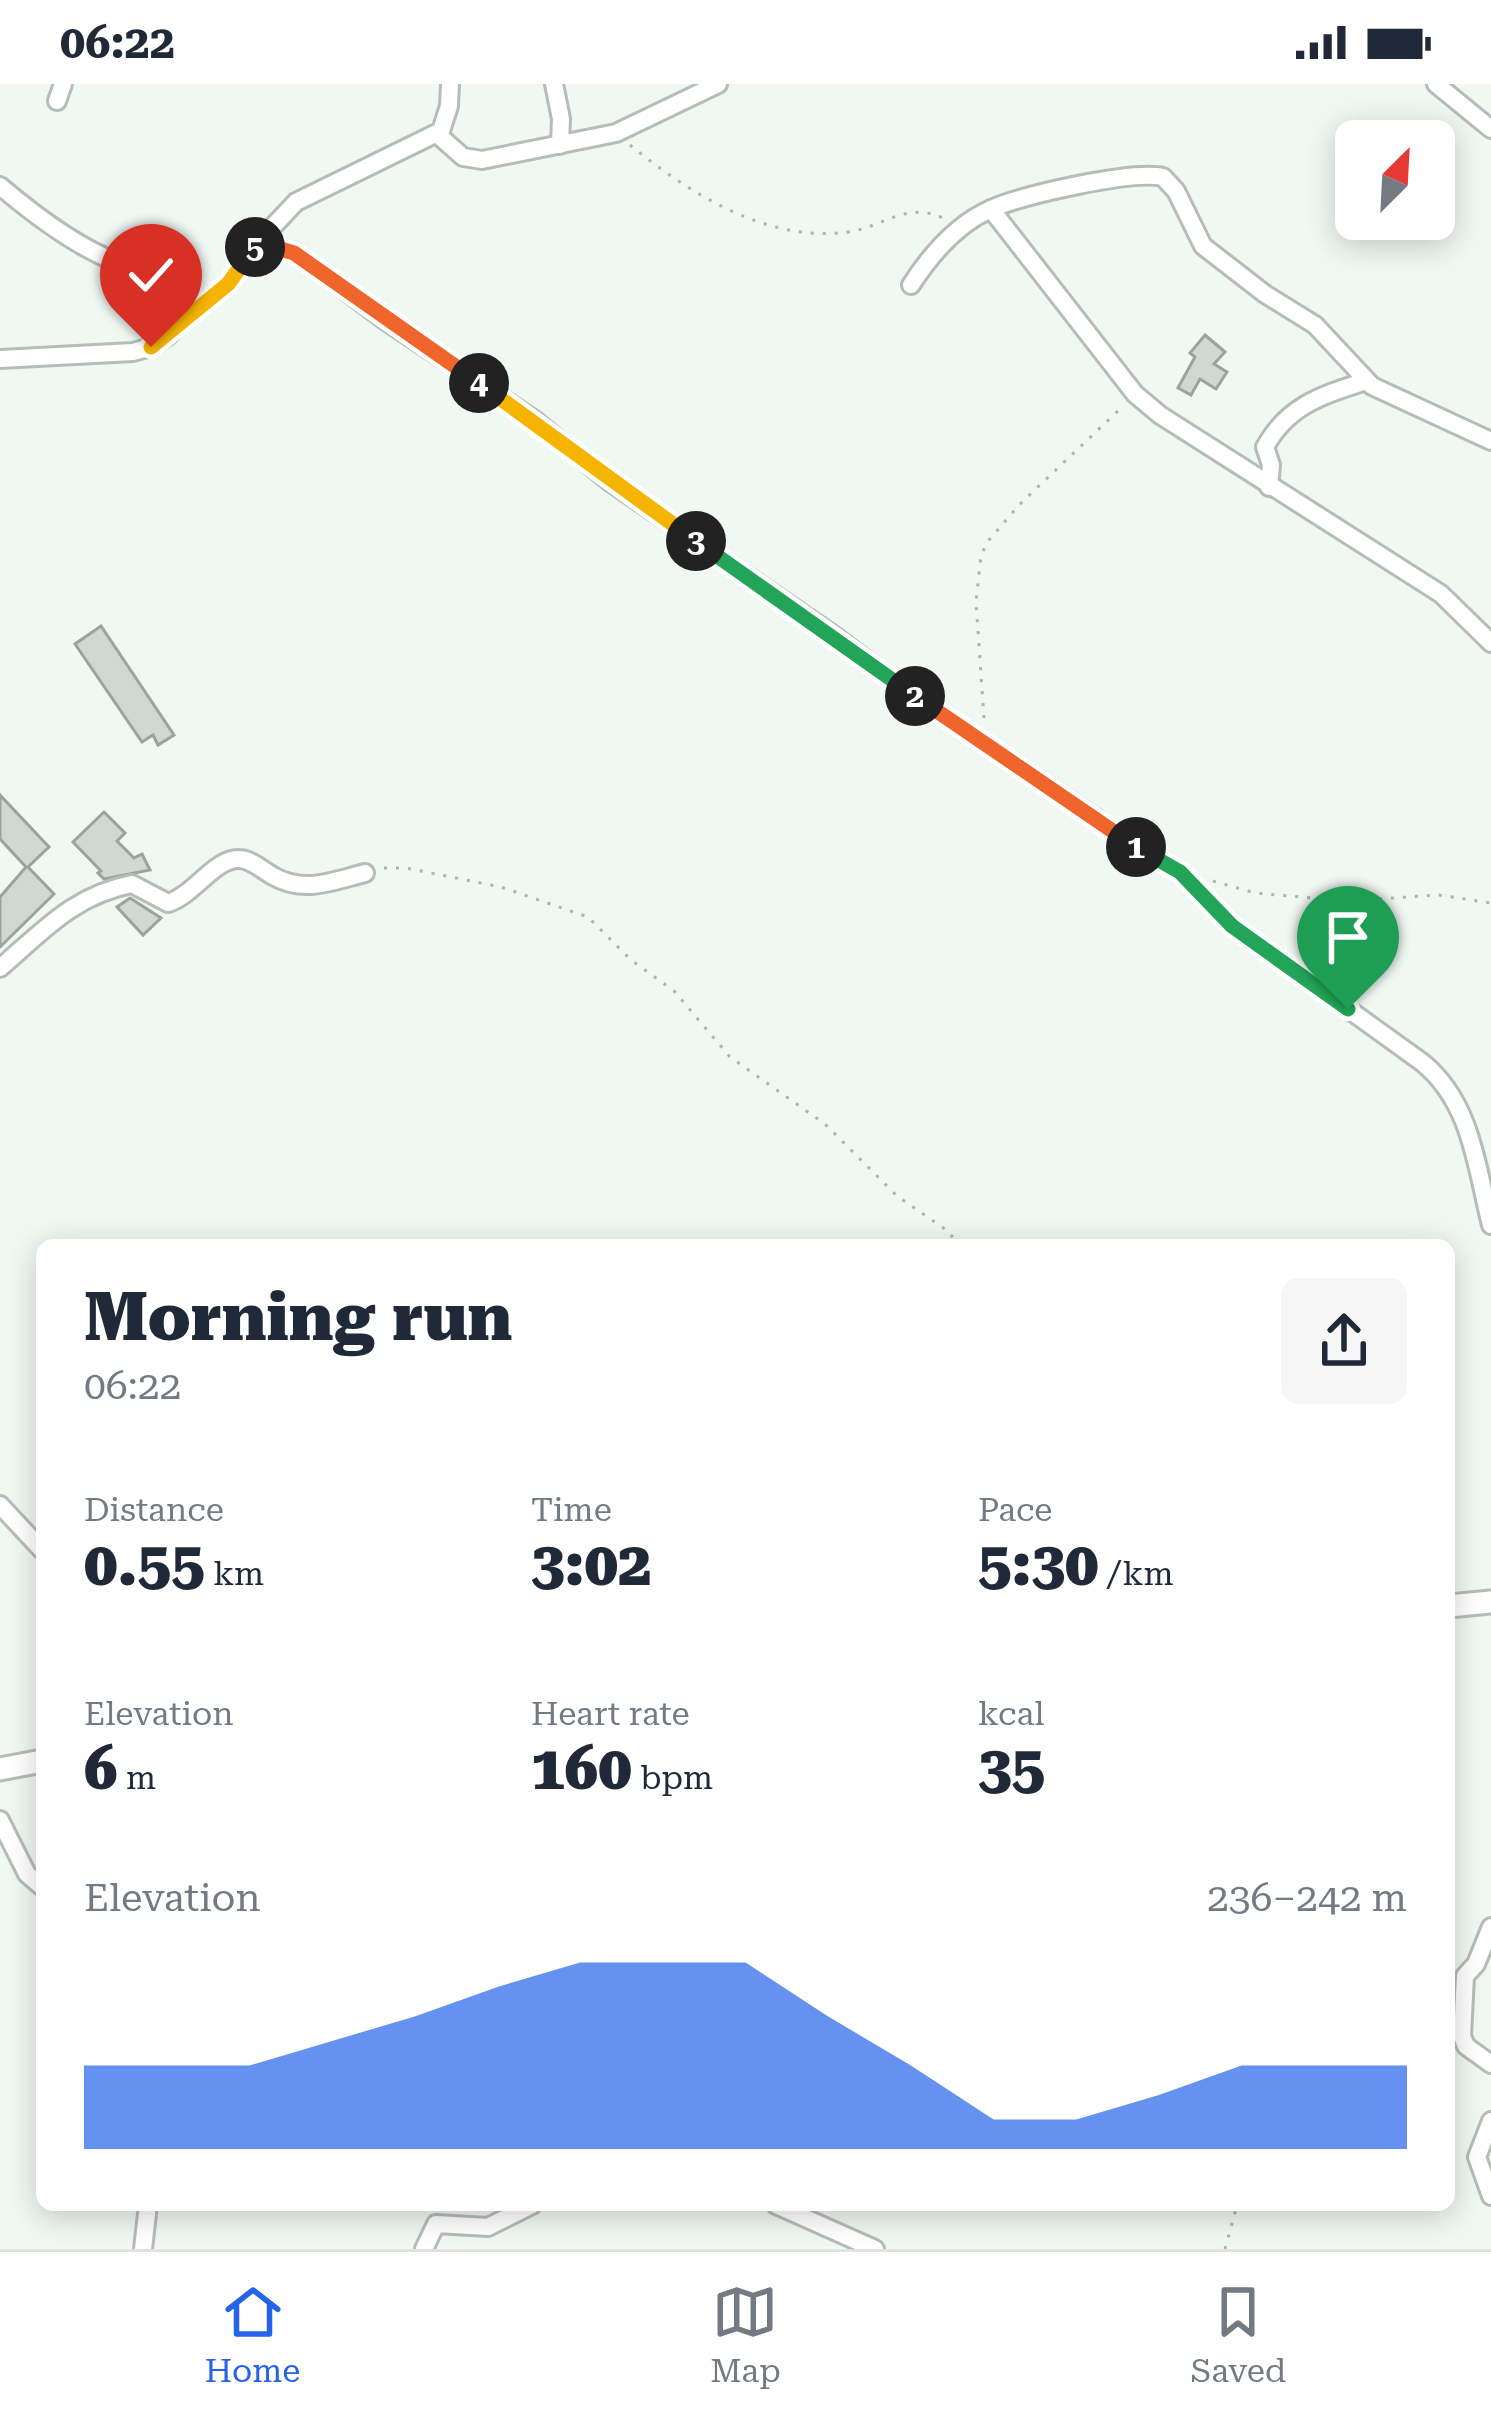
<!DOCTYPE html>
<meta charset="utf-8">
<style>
body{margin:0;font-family:"Roboto Serif",serif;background:#f6f6f7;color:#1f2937;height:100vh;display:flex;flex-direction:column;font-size:45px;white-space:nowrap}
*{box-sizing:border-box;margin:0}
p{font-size:39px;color:#747a83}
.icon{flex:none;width:66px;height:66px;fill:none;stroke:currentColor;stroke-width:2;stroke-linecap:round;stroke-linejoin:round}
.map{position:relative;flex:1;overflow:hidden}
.drawer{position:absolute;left:36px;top:1155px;width:1419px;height:972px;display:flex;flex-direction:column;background:#fff;border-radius:18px;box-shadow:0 6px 30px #0003}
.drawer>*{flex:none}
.needle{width:78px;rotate:24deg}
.buttons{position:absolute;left:1335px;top:36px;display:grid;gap:24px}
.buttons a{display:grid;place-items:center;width:120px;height:120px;border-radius:18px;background:#fff;box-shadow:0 6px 30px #0003;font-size:60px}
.pin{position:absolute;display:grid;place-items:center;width:102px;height:102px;color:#fff;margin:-123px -51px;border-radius:50% 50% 50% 0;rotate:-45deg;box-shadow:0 0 12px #0007}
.pin .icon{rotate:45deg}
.km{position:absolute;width:60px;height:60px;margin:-30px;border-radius:50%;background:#222;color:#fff;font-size:33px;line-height:60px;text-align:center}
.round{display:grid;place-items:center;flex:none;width:126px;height:126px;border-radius:18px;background:#f6f6f7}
.headline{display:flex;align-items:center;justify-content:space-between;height:204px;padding:0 48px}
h1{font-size:66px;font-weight:800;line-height:90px}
.figures{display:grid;grid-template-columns:repeat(3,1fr);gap:18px;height:204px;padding:12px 48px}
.figures div{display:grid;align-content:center}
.figures b{font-size:60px;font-weight:800}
.figures small{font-size:33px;font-weight:400}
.figures p{font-size:33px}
.chart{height:336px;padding:24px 48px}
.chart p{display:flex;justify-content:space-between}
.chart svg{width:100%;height:216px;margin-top:12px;fill:#2563eb;opacity:.7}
.status{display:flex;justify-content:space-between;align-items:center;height:84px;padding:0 60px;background:#fff;direction:ltr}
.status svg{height:33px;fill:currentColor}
.tab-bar{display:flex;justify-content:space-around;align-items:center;height:168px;border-top:3px solid #e0e1e3;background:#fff;font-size:33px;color:#747a83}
.tab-bar a{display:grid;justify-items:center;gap:6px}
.tab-bar .selected{color:#2563eb}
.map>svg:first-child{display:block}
.building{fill:#d0d8d3;stroke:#9ca39e;stroke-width:3}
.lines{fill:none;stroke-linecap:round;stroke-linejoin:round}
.minor-casing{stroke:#b5bdb8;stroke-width:22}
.tertiary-casing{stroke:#b5bdb8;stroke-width:27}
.path{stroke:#adb3af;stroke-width:3;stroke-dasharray:3 9;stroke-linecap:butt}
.minor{stroke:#fff;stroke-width:16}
.tertiary{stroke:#fff;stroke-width:21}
.split-1-casing{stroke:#fff;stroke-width:24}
.split-2-casing{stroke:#fff;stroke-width:24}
.split-3-casing{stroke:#fff;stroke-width:24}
.split-4-casing{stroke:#fff;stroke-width:24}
.split-5-casing{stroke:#fff;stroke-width:24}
.split-6-casing{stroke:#fff;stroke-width:24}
.split-1{stroke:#22a559;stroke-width:15}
.split-2{stroke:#f0652b;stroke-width:15}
.split-3{stroke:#22a559;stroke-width:15}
.split-4{stroke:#f5b400;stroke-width:15}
.split-5{stroke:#f0652b;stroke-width:15}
.split-6{stroke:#f5b400;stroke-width:15}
</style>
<div class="status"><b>06:22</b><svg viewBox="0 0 49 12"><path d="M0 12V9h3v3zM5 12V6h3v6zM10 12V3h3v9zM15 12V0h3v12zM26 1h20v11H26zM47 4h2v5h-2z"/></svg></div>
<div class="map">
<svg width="1491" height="2165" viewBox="0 0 1491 2165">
<rect width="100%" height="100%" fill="#f0f8f3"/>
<g class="building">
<polygon points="1205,251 1225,268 1214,280 1227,288 1216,305 1200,295 1191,311 1178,304 1195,273 1190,269"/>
<polygon points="101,542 174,651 158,661 153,651 142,658 75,560"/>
<polygon points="0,711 49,763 28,783 54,810 0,863 0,813 26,783 0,755"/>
<polygon points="104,728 125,749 117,757 134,774 142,770 150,786 104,795 98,789 101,787 73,758"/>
<polygon points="130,814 161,834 143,851 117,823"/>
</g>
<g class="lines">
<g class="minor-casing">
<g id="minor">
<polyline points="554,0 561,35 560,61"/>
<polyline points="1436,0 1491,45"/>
<polyline points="57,17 63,0"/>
<polyline points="437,50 463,73 482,76 616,49 718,0"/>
<path d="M0,102C33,130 78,164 119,179C135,185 149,182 165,186L179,204L184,233"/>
<polyline points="991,125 1135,310 1160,331 1441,510 1491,559"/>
<path d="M260,159L294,168L383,235L536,337L610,398L832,550L906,606L1096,734L1124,757L1180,788L1233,842L1423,979C1472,1020 1476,1082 1491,1141"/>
<path d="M911,201C931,170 957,140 991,125C1023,111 1132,86 1163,93L1176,107L1203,162L1265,210L1315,241L1372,302L1491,357"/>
<polyline points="0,275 133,268 151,263 169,251 184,233 228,200 249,168 296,118 441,47 449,22 450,0"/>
<path d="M1269,403L1271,381L1265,363C1288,321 1323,311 1366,297"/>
<path d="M0,884C43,847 74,811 132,800L168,819C194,811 215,774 239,775C251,775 262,786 273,792C304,810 333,797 365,789"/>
<polyline points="0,1421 42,1466"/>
<polyline points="0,1736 27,1790 42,1803"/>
<polyline points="1491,1843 1476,1880 1465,1892 1462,1952 1466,1962 1491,1980"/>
<polyline points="1491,2037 1477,2073 1491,2112"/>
<polyline points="776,2121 875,2165"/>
<polyline points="143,2165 148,2121"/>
<polyline points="424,2165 436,2140 488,2143 532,2121"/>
</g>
</g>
<g class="tertiary-casing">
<g id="tertiary">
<polyline points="1449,1522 1491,1518"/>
<polyline points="0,1685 42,1677"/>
</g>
</g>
<g class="path">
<path d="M630,61C690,110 768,159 848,148C884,143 906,116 945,135"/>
<polyline points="984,634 976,518 981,471 989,456 1019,421 1121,324"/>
<polyline points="384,784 406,784 501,803 588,833 631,876 674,907 730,973 825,1040 897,1112 945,1145 960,1161"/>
<polyline points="1213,797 1255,809 1346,817 1439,811 1491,819"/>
<polyline points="1225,2165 1237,2121"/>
</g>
<use href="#minor" class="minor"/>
<use href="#tertiary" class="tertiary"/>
</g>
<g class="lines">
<g class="split-1-casing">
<polyline id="split-1" points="1136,763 1180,788 1232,842 1348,925"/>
</g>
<g class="split-2-casing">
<polyline id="split-2" points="915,612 1136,763"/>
</g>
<g class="split-3-casing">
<polyline id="split-3" points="696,457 915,612"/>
</g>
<g class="split-4-casing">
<polyline id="split-4" points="479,299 696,457"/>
</g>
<g class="split-5-casing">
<polyline id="split-5" points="255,163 260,159 294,169 479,299"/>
</g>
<g class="split-6-casing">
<polyline id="split-6" points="151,263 228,200 255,163"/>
</g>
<use href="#split-1" class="split-1"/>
<use href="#split-2" class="split-2"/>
<use href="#split-3" class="split-3"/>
<use href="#split-4" class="split-4"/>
<use href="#split-5" class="split-5"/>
<use href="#split-6" class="split-6"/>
</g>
</svg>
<div class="buttons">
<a><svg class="needle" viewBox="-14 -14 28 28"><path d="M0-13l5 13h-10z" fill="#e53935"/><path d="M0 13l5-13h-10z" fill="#747a83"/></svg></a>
</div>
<div class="pin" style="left:1348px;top:925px;background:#1e9e55"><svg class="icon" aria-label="arrive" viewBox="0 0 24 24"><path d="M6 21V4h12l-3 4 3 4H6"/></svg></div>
<div class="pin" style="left:151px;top:263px;background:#d93025"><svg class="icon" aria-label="check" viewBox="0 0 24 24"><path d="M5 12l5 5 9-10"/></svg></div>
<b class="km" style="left:1136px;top:763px">1</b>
<b class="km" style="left:915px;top:612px">2</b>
<b class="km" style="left:696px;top:457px">3</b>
<b class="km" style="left:479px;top:299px">4</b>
<b class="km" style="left:255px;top:163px">5</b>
<section class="drawer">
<div class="headline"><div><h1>Morning run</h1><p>06:22</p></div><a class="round"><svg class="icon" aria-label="share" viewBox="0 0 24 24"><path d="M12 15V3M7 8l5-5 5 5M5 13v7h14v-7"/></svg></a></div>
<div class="figures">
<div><p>Distance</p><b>0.55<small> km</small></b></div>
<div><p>Time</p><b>3:02</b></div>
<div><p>Pace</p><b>5:30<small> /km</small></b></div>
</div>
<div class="figures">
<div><p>Elevation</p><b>6<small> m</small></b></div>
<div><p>Heart rate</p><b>160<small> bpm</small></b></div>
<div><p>kcal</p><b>35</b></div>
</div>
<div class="chart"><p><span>Elevation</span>236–242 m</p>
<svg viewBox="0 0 160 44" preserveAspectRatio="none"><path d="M0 44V27L10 27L20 27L30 22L40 17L50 11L60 6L70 6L80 6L90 17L100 27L110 38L120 38L130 33L140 27L150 27L160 27V44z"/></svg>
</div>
</section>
</div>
<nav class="tab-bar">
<a class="selected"><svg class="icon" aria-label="home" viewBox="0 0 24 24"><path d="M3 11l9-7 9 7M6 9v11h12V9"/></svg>Home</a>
<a><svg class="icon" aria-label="map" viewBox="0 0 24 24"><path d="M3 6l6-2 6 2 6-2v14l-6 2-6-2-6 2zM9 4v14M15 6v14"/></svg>Map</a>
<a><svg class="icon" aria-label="saved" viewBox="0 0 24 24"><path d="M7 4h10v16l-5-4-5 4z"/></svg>Saved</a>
</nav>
